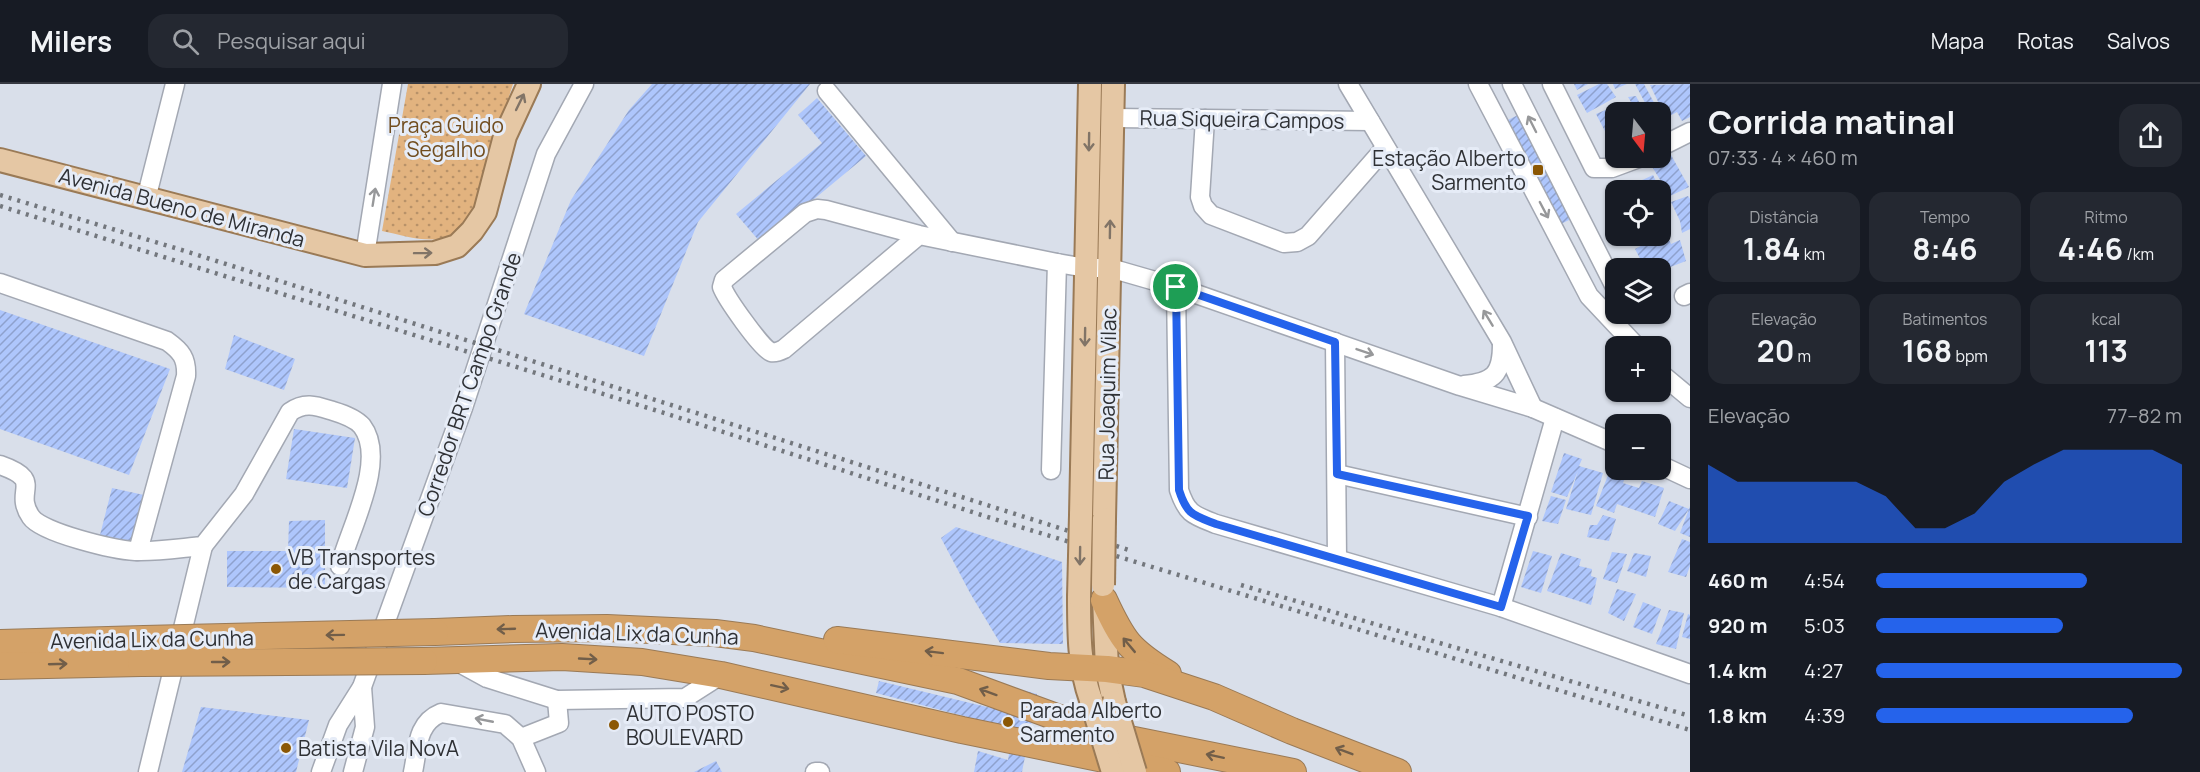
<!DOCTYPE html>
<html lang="pt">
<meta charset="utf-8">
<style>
body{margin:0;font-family:Manrope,sans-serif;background:#242831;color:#f1f3f6;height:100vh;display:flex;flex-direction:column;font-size:22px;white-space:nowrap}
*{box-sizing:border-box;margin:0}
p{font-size:20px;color:#9ea1a6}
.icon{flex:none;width:33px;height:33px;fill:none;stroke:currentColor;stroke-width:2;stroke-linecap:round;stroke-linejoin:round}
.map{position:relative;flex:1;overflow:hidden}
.details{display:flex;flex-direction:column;background:#171b24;width:510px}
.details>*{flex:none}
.needle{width:39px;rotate:164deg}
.controls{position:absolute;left:1605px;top:18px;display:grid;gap:12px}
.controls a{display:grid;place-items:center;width:66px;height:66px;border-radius:12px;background:#171b24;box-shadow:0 2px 4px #0004;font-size:30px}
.pin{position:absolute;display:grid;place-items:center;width:51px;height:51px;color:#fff;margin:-26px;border:3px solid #fff;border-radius:50%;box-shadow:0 2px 6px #0007}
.round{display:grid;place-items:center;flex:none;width:63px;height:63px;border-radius:18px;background:#242831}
.headline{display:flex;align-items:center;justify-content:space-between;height:102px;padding:0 18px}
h1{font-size:33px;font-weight:700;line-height:45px}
.metrics{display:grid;grid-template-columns:repeat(3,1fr);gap:9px;height:102px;padding:6px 18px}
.metrics div{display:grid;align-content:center;border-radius:15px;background:#242831;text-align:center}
.metrics b{font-size:30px;font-weight:700}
.metrics small{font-size:16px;font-weight:400}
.metrics p{font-size:16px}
.chart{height:168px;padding:12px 18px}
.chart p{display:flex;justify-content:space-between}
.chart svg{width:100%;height:108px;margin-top:6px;fill:#2563eb;opacity:.7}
ul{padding:0 18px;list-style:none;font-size:20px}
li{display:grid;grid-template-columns:96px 72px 1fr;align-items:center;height:45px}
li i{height:15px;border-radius:8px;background:#2563eb}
header{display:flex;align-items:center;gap:36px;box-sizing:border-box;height:84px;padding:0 30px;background:#171b24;border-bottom:2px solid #363941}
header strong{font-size:28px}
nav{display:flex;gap:33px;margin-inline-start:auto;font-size:21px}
.search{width:420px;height:54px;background:#242831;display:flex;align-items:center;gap:15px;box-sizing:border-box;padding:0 21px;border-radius:18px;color:#9ea1a6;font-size:22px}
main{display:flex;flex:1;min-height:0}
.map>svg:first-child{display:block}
.park{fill:url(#park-dots)}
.building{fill:url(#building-hatch)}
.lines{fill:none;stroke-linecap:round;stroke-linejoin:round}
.minor-casing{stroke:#a3a8b3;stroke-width:21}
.major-casing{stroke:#9a7a56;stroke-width:26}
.highway-casing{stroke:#9a7a56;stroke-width:28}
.minor{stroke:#fff;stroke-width:18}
.major{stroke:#e5c7a4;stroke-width:22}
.highway{stroke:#d4a268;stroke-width:26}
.rail{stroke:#73777d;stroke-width:4.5;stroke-dasharray:3 6;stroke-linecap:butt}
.major-bridge-casing{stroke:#9a7a56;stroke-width:26;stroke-linecap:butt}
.highway-bridge-casing{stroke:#9a7a56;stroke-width:28;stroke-linecap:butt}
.major-bridge{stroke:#e5c7a4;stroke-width:22}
.highway-bridge{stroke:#d4a268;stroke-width:26}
.oneway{stroke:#817467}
.oneway2{stroke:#97989a}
.oneway3{stroke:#715e49}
.route-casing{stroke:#fff;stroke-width:12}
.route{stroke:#2563eb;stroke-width:8}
.poi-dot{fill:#8b5704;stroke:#e6ecf7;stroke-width:2}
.labels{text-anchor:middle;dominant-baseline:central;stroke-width:6;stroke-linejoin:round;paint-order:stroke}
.street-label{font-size:21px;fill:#2f3135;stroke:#e6ecf7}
.park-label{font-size:21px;fill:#714d1f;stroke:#e6ecf7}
.poi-label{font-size:21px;fill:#2f3135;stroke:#e6ecf7;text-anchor:start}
</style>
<header>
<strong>Milers</strong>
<div class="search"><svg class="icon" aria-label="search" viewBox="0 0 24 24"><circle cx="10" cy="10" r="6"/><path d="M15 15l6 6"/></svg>Pesquisar aqui</div>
<nav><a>Mapa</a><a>Rotas</a><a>Salvos</a></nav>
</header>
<main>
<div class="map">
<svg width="1690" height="688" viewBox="0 0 1690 688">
<defs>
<pattern id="park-dots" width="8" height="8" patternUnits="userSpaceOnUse" patternTransform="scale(1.5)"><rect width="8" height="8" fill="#e2b37f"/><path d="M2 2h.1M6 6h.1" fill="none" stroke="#b89269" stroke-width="1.8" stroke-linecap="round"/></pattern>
<pattern id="building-hatch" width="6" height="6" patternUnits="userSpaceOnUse" patternTransform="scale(1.5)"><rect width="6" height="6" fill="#aec6fc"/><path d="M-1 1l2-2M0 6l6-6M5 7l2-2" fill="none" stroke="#8ea1cd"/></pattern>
</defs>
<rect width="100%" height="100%" fill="#d9dfea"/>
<path class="park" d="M408,0H513L473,125C471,130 468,138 465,142C443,166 408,152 382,147Z"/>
<g class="building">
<polygon points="652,0 810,0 698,138 644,272 524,230 571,116 629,26"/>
<polygon points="1574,0 1588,0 1577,6"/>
<polygon points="1599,0 1607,0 1616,13 1587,29 1577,11"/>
<polygon points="1613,0 1627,0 1615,5"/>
<polygon points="1635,0 1644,0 1659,28 1650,28"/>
<polygon points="1690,0 1690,33 1682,37 1677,28 1666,34 1650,1"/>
<polygon points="1636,12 1644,28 1637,28 1628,13"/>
<polygon points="817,14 866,72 761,159 736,130 822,59 798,31"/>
<polygon points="1617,21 1621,28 1616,28 1616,44 1606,49 1596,30"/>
<polygon points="1518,31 1571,135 1559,141 1506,37"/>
<polygon points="1660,31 1671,47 1660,52"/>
<polygon points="1671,71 1689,103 1670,112 1651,81"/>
<polygon points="1653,91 1668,122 1660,126 1660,106 1640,106 1636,99"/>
<polygon points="1688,112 1690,115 1690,145 1682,149 1680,137 1671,118"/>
<polygon points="1660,130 1669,143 1660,147"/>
<polygon points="1666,149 1671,160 1680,156 1686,177 1660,187 1660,184 1645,184 1635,165"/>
<polygon points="0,226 170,285 129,391 0,345"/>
<polygon points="234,251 295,275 284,306 225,285"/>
<polygon points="294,345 355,354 347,404 286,395"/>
<polygon points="1564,369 1582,375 1579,382 1603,389 1591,431 1566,425 1578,387 1567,413 1551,408"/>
<polygon points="1610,386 1626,391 1623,399 1639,404 1642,397 1664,404 1655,433 1617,420 1614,429 1596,422"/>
<polygon points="112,404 144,411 132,459 100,451"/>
<polygon points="1551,412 1566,416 1558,440 1542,437"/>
<polygon points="1669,417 1689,425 1690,422 1690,453 1680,449 1689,425 1675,447 1658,440"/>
<polygon points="1603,431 1616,435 1609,457 1587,453 1590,441 1597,441"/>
<polygon points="325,436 325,504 227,503 227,467 288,467 289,437"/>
<polygon points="956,443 1062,478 1063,560 1000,559 970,509 941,454"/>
<polygon points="1682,455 1690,458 1690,482 1686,493 1668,488"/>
<polygon points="1533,467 1552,472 1541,509 1521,503"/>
<polygon points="1612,468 1627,470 1617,499 1603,495"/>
<polygon points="1561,469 1581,475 1579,482 1592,485 1591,492 1597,494 1591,521 1547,507"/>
<polygon points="1634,469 1651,472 1646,493 1627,487"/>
<polygon points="1617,505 1636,510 1624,537 1608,529"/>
<polygon points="1643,518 1661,525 1652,550 1633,543"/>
<polygon points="1669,526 1684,529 1676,565 1656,560"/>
<polygon points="1688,530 1690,531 1690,555 1682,553"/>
<polygon points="879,597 1016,630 1023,606 1037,610 1022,688 974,688 978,667 1008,676 1013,645 876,609"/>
<polygon points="201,623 309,636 296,688 182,688"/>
<polygon points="716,677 722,688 694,688"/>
</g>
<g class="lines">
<g class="minor-casing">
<g id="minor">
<polyline points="1348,0 1502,258 1533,324"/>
<polyline points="1478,0 1589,212 1636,262"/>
<polyline points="1512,0 1616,205"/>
<polyline points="1552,0 1594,84 1612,84 1639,74"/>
<polyline points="827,7 952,158"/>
<polyline points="1113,34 1370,37"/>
<polyline points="1205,35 1200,113 1203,122 1211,131 1284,159 1297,158 1308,152 1385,64"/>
<polyline points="1660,63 1690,48"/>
<polyline points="146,115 175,0"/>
<path d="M919,151L784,265C780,267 775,269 771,268C761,264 726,214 722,203L724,196L805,129L817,125L826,126L919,151L1057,179L1086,184H1110L1176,203L1460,302L1533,324L1616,360"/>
<polyline points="365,171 392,0"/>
<path d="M0,199L167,257C181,267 187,274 186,292L138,467"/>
<path d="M1176,203L1179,406C1187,430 1193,431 1216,440L1501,523L1690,590"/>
<polyline points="1684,212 1690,209"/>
<polyline points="1335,258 1337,474"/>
<polyline points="1660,289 1690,314"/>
<path d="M1464,301C1494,298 1502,290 1502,260"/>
<path d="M0,381C46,397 12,406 31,433C42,449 115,466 135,467C157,468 181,464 203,462L244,410L290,328C305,317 317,322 333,327C343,330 355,334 362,342C388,376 349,446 340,482"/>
<polyline points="1660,381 1690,395"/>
<polyline points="1051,386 1057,179"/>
<polyline points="1337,390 1528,433"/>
<polyline points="1501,523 1555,334"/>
<polyline points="456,577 487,594 557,616 685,614 721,591"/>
<polyline points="521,654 559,639 557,616"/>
<polyline points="148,688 203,462"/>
<polyline points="321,688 338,641 362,603 463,324 546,70 584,0"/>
<polyline points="353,688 365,643 362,603"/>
<path d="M413,688C418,665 416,639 441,629L505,640L521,654L536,688"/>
<polyline points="815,688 820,688"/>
</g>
</g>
<g class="major-casing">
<g id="major">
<polyline points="0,76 365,171 435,169 457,162 472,147 485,128 505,52 529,0"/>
<polyline points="1081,431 1090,0"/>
<polyline points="1104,435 1113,0"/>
<path d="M1079,513C1079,549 1079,583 1091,616"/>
<polyline points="1104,515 1107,585 1114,618"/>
</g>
</g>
<g class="highway-casing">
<g id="highway">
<path d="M1104,516C1123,557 1129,566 1168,590"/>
<polyline points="435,548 513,545 607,544 715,549 754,554 958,597 1059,634 1124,654 1293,688"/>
<polyline points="837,556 1049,582 1107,585 1144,590 1214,613 1292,647 1398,688"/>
<polyline points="0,559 144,555"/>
<polyline points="424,577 562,573 642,578 721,591 962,646 1167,688"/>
<polyline points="0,582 141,579"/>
</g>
</g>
<use href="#minor" class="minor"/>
<use href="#major" class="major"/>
<use href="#highway" class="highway"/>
<g class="rail">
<polyline points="0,111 185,167 1129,466"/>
<polyline points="0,122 661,328 994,435 1690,646"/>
<polyline points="1241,501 1690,632"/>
</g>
<g class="major-bridge-casing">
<g id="major-bridge">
<polyline points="1103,501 1104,435"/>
<polyline points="1079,513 1081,431"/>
<polyline points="1091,616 1113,688"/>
<polyline points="1114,618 1135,688"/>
</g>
</g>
<g class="highway-bridge-casing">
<g id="highway-bridge">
<polyline points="144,555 435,548"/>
<polyline points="141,579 424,577"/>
</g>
</g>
<use href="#major-bridge" class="major-bridge"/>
<use href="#highway-bridge" class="highway-bridge"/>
</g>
<defs><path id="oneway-shaft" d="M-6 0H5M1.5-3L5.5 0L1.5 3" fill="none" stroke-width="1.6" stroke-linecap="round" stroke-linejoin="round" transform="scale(1.5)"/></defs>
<g class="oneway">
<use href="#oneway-shaft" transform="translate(520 18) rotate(-64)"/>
<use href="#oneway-shaft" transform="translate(1089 58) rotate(91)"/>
<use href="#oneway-shaft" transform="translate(1110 145) rotate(-89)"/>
<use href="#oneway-shaft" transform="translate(423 169) rotate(-1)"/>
<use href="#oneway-shaft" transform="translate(1085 253) rotate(91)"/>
<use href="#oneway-shaft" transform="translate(1080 472) rotate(91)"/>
</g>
<g class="oneway2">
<use href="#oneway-shaft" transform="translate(1532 40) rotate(-117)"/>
<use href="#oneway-shaft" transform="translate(374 113) rotate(-81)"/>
<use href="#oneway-shaft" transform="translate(1544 126) rotate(62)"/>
<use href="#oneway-shaft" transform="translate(1488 234) rotate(-121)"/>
<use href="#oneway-shaft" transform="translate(1365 268) rotate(19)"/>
<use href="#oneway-shaft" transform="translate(484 636) rotate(-169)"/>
</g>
<g class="oneway3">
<use href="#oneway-shaft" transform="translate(506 545) rotate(178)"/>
<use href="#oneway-shaft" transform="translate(335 551) rotate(179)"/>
<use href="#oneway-shaft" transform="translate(1129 561) rotate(-130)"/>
<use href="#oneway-shaft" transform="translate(934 568) rotate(-173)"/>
<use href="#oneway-shaft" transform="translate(588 575) rotate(3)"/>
<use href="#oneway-shaft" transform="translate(221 578)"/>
<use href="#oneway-shaft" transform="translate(58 580) rotate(-2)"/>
<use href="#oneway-shaft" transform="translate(780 603) rotate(12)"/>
<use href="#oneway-shaft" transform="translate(988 608) rotate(-160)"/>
<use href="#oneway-shaft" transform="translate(1344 667) rotate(-159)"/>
<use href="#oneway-shaft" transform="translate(1215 672) rotate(-168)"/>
</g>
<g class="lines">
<g class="route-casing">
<path id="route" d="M1176,203L1335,258L1337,390L1528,432L1501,523L1216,440C1193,431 1187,431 1179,406Z"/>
</g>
<use href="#route" class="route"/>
</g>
<g class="poi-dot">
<rect x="1532" y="80" width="12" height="12" rx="3"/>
<circle cx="276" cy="485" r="6"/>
<circle cx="1008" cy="638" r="6"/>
<circle cx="614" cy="641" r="6"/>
<circle cx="286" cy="664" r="6"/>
</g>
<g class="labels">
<g class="street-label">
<text transform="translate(1242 35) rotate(1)">Rua Siqueira Campos</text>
<text transform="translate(182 123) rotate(15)">Avenida Bueno de Miranda</text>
<text transform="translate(469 300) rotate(-71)">Corredor BRT Campo Grande</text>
<text transform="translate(1107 310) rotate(-89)">Rua Joaquim Vilac</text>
<text transform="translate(637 549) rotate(2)">Avenida Lix da Cunha</text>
<text transform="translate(152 555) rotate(-1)">Avenida Lix da Cunha</text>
</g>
<g class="park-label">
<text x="446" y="41">Praça Guido<tspan x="446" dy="24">Segalho</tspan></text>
</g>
<g class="poi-label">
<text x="1526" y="74" text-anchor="end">Estação Alberto<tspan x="1526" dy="24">Sarmento</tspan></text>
<text x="288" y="473">VB Transportes<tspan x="288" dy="24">de Cargas</tspan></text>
<text x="1020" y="626">Parada Alberto<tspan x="1020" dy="24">Sarmento</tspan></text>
<text x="626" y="629">AUTO POSTO<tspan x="626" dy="24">BOULEVARD</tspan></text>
<text x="298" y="664">Batista Vila NovA</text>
</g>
</g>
</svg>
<div class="controls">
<a><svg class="needle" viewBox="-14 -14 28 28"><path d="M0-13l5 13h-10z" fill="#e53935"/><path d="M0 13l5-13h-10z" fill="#9ea1a6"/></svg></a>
<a><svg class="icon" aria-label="locate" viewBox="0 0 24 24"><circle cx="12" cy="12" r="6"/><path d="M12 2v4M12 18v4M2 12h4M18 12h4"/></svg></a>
<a><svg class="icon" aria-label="layers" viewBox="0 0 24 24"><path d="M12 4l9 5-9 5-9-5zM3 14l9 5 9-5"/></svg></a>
<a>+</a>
<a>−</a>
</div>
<div class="pin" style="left:1176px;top:203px;background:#1e9e55"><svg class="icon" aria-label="arrive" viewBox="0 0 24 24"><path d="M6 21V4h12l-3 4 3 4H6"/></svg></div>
</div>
<section class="details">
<div class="headline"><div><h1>Corrida matinal</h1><p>07:33 · 4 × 460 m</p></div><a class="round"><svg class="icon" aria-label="share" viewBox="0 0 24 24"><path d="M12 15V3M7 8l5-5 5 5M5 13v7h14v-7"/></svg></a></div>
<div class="metrics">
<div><p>Distância</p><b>1.84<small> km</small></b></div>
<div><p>Tempo</p><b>8:46</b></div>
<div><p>Ritmo</p><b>4:46<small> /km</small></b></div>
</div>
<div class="metrics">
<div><p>Elevação</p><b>20<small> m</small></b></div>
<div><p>Batimentos</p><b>168<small> bpm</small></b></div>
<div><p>kcal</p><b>113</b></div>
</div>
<div class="chart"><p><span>Elevação</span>77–82 m</p>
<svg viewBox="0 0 160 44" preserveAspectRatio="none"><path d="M0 44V12L10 19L20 19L30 19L40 19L50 19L60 25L70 38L80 38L90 32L100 19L110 12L120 6L130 6L140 6L150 6L160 12V44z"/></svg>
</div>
<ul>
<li><b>460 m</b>4:54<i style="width:69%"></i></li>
<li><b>920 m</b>5:03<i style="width:61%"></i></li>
<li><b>1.4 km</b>4:27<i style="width:100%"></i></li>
<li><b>1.8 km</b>4:39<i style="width:84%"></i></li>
</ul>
</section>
</main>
